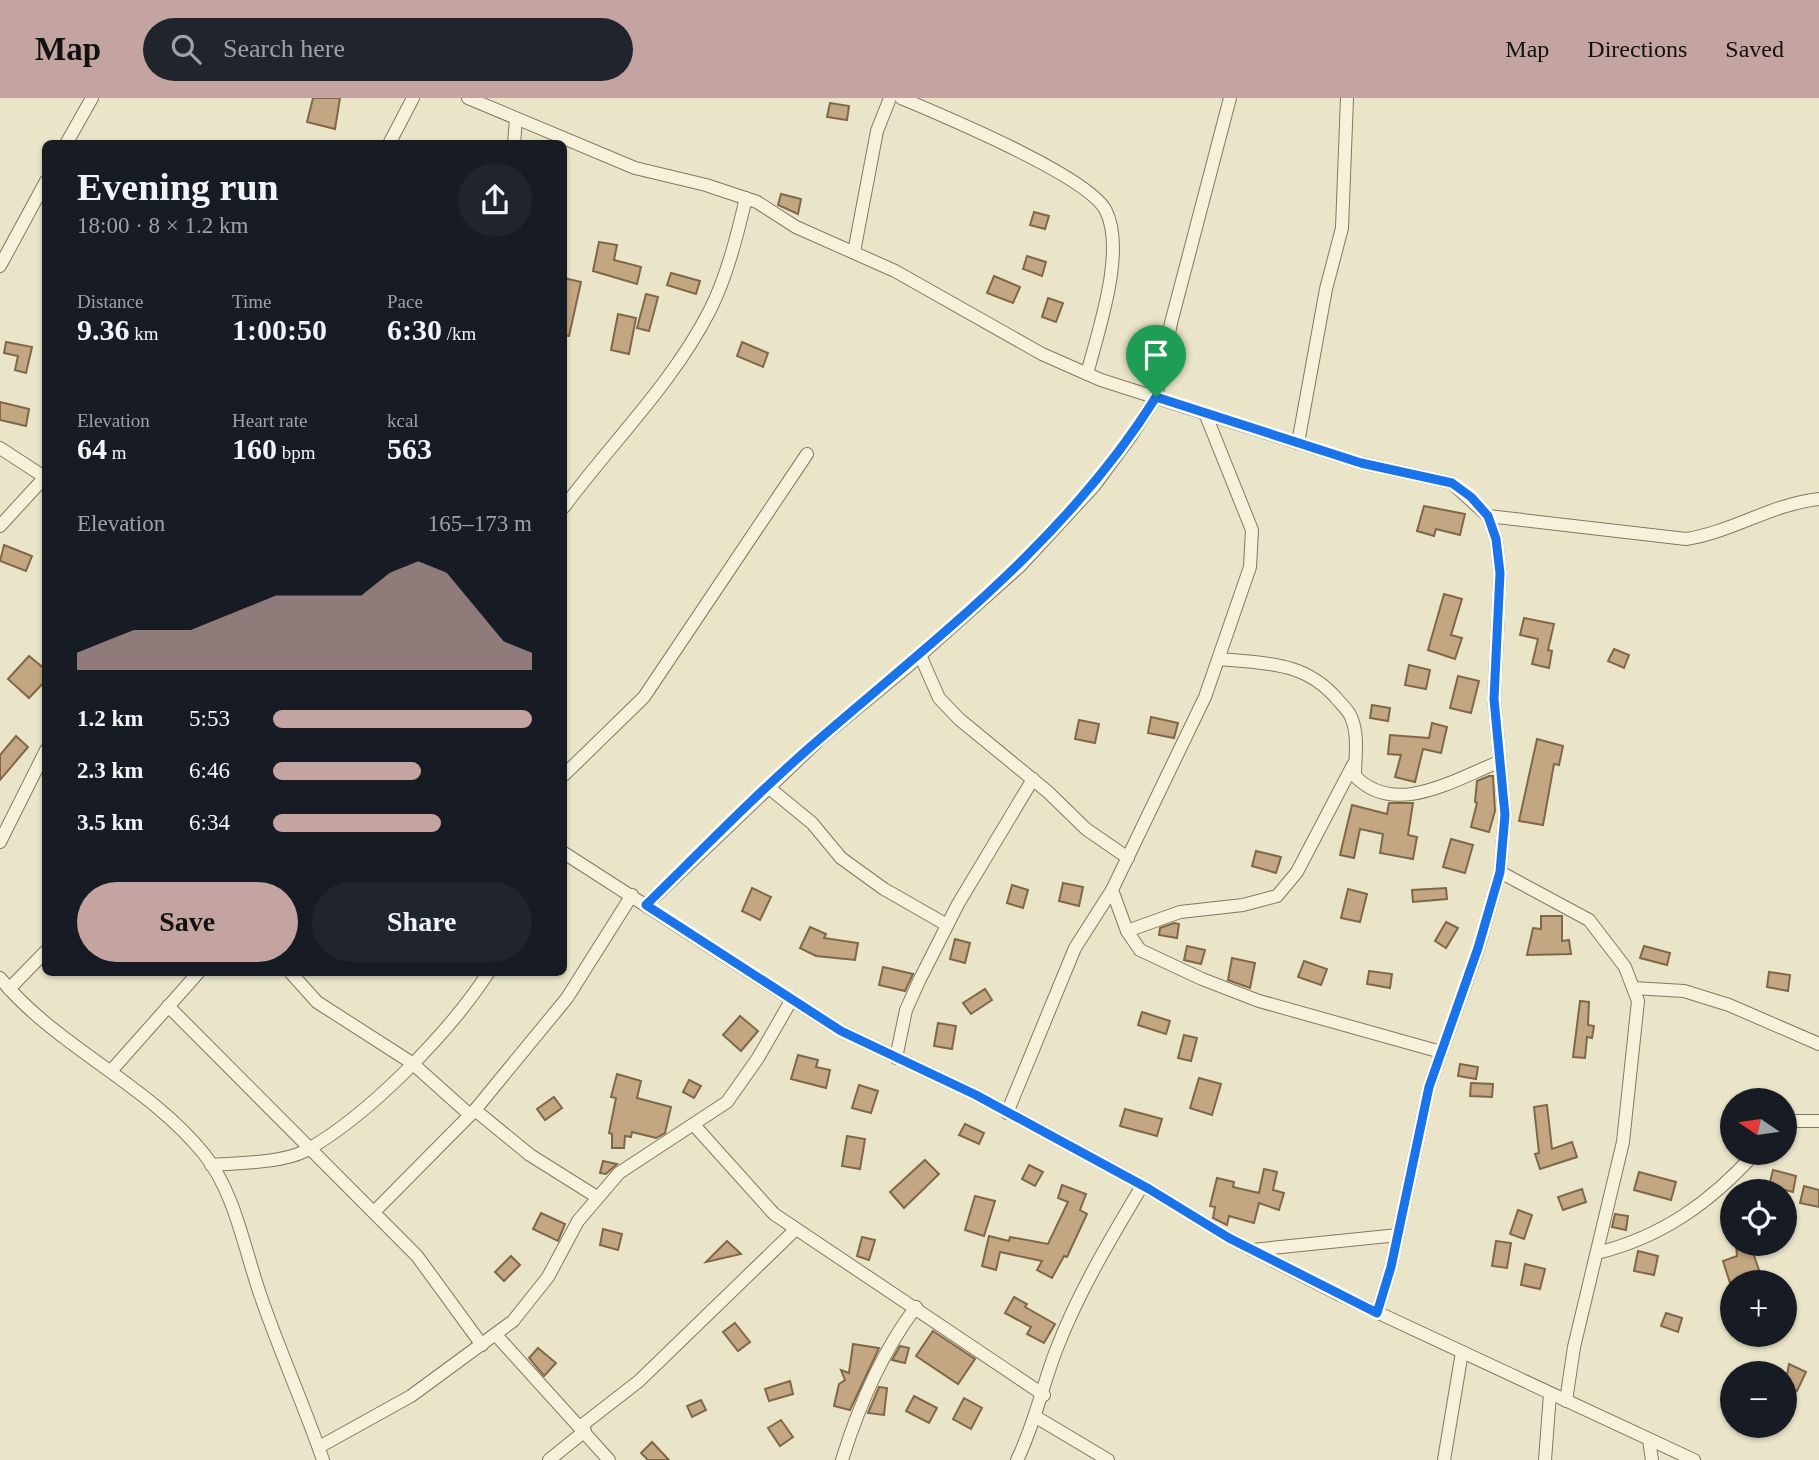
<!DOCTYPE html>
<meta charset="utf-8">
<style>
body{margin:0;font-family:"Times New Roman",serif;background:#20242c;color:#f1f3f6;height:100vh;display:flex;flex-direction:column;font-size:26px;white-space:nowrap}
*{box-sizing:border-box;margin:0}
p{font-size:23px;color:#9ea1a6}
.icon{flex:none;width:38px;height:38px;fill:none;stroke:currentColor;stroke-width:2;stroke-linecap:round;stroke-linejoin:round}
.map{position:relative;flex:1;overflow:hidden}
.panel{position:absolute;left:42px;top:42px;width:525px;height:836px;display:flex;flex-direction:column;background:#171b24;border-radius:10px;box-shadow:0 2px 5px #0004}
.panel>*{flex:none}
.needle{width:46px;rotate:283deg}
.fabs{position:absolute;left:1720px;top:990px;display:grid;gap:14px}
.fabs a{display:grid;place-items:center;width:77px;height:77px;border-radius:50%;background:#171b24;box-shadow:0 2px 5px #0004;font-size:35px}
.pin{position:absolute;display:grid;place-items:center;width:60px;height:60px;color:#fff;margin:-72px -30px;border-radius:50% 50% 50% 0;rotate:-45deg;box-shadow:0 0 7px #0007}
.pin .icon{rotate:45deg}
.round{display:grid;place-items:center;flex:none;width:74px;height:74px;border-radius:37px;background:#20242c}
.head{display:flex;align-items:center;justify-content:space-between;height:119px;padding:0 35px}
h1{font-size:38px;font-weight:600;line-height:52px}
.stats{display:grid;grid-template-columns:repeat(3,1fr);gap:10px;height:119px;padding:7px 35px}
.stats div{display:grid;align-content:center}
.stats b{font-size:30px;font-weight:600}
.stats small{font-size:19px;font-weight:400}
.stats p{font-size:19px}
.chart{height:196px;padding:14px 35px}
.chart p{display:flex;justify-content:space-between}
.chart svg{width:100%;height:126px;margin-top:7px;fill:#c4a4a0;opacity:.7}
.action{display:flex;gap:14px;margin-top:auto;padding:14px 35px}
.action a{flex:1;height:80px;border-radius:42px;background:#c4a4a0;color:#111;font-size:28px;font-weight:600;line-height:80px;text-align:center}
.action a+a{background:#20242c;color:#f1f3f6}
ul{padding:0 35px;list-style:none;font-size:23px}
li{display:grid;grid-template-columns:112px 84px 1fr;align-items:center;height:52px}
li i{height:18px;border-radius:9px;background:#c4a4a0}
header{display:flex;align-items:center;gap:42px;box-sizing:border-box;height:98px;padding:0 35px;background:#c4a4a0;color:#111}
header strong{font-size:33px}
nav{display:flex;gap:38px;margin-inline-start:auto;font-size:24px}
.search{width:490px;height:63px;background:#20242c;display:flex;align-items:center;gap:18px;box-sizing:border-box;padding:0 24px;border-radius:38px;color:#9ea1a6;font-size:26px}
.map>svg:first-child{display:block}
.building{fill:#c3a783;stroke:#806748;stroke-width:2}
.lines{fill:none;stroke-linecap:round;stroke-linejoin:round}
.minor-casing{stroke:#847860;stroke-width:14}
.minor{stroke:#f5f1db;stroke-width:12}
.route-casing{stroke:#fff;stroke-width:14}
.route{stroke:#1a73e8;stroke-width:9}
</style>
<header>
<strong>Map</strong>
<div class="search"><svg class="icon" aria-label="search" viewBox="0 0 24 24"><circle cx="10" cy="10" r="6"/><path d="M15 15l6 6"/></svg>Search here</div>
<nav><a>Map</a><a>Directions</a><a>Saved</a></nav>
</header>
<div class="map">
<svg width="1819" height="1362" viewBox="0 0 1819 1362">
<rect width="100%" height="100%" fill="#eae5c9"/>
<g class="building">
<polygon points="313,0 340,0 335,31 307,24"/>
<polygon points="830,5 849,8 847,22 827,19"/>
<polygon points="781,96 801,101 798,116 778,107"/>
<polygon points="1034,114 1049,118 1045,131 1030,127"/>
<polygon points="599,144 617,147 614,162 641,169 637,186 593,173"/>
<polygon points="1027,158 1046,164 1042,178 1023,171"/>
<polygon points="671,175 700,183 696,196 667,187"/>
<polygon points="994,178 1020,189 1013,205 987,195"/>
<polygon points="564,180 581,184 569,238 564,237"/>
<polygon points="646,196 658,199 649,233 637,230"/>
<polygon points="1048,200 1063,205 1056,224 1042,219"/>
<polygon points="618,216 636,220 629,256 611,252"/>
<polygon points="6,244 32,249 26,275 15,272 18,258 4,255"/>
<polygon points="742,244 768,255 763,269 737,258"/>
<polygon points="0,304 29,311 26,328 0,322"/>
<polygon points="1424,408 1465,416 1460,437 1436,431 1434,438 1417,433"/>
<polygon points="4,447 32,458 26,473 0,463"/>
<polygon points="1444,496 1462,501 1451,537 1462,540 1455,561 1428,552"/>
<polygon points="1524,520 1554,526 1548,552 1552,553 1549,570 1532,566 1538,541 1520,537"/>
<polygon points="1614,551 1629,557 1624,570 1608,563"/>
<polygon points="29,558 46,572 46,582 29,600 8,581"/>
<polygon points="1409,567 1430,572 1426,591 1405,587"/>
<polygon points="1458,578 1479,583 1471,615 1450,610"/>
<polygon points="1372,607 1390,610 1388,623 1370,620"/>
<polygon points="1151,619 1178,625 1174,640 1148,635"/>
<polygon points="1079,622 1099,626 1095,645 1075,641"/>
<polygon points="1432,625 1447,629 1441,655 1423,651 1415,684 1395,679 1401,657 1388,656 1390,637 1429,640"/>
<polygon points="16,638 28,649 0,682 0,657"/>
<polygon points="1537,641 1563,648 1559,667 1554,666 1543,727 1519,723"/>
<polygon points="1489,678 1493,678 1495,713 1489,734 1471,729 1477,705 1475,704 1477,683"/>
<polygon points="1389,705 1413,705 1408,737 1417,739 1413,761 1380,755 1383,736 1360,731 1354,760 1340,757 1352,707 1387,716"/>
<polygon points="1451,741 1473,747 1465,775 1443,769"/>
<polygon points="1256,753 1281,759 1276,775 1252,768"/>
<polygon points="1063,785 1083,789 1079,808 1059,803"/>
<polygon points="1012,787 1028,792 1023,810 1007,805"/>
<polygon points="752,790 771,799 760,822 742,813"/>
<polygon points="1446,790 1447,801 1413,804 1412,792"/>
<polygon points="1348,791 1367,796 1360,824 1341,820"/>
<polygon points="1541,818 1562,818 1562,843 1569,842 1571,856 1527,857 1533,830 1541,831"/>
<polygon points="1446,824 1458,830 1446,850 1435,843"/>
<polygon points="1174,825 1179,826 1177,840 1159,837 1160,830"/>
<polygon points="810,829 826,836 824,840 858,845 855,862 816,858 800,850"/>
<polygon points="955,841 970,845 965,865 950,861"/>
<polygon points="1187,848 1205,852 1201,866 1184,862"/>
<polygon points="1644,848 1670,855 1667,867 1640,860"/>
<polygon points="1232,860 1255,865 1250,890 1228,882"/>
<polygon points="1304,863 1327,871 1321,887 1298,879"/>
<polygon points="883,869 913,876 905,893 879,887"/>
<polygon points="1369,873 1392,876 1390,890 1367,886"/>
<polygon points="1769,874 1790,877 1788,893 1767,889"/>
<polygon points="985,891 992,902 971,916 963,905"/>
<polygon points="1580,903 1589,904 1588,927 1594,928 1592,940 1587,939 1585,960 1573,959"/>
<polygon points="1142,914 1170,923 1166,936 1138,927"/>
<polygon points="740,918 758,933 741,953 723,937"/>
<polygon points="938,925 956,928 952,951 934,948"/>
<polygon points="1184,937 1197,940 1191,963 1178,960"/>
<polygon points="798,957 818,962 816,969 830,972 826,990 791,981"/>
<polygon points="1460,966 1478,969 1476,981 1458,978"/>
<polygon points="617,976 641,983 637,1000 671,1009 665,1035 656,1040 632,1034 631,1039 625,1038 624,1050 612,1050 612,1036 609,1035 616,1000 611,999"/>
<polygon points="1199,980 1221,986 1212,1017 1190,1010"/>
<polygon points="689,982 701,988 694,1000 683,994"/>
<polygon points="1471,985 1493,986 1492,999 1470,998"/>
<polygon points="859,987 878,993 871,1015 852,1010"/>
<polygon points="554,999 562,1010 545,1022 537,1011"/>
<polygon points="1547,1007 1552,1051 1572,1044 1577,1059 1540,1071 1535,1056 1539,1055 1534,1009"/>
<polygon points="1125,1011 1162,1021 1157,1038 1120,1028"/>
<polygon points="965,1026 984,1035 979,1046 959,1037"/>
<polygon points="847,1038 865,1041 860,1071 842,1068"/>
<polygon points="925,1062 939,1076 904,1110 890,1094"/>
<polygon points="603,1063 617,1066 606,1076 600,1075"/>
<polygon points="1029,1067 1043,1074 1035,1088 1022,1081"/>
<polygon points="1264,1071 1277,1074 1273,1092 1284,1095 1279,1112 1259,1105 1254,1125 1229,1118 1227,1127 1213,1120 1215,1109 1210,1108 1217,1080 1234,1084 1233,1089 1259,1095"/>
<polygon points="1773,1072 1796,1078 1793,1094 1769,1088"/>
<polygon points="1639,1074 1676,1084 1671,1102 1634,1092"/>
<polygon points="1062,1087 1086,1096 1080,1112 1087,1116 1067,1159 1064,1158 1052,1180 1037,1172 1042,1163 1000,1154 996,1172 982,1168 989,1138 1009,1143 1010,1139 1048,1146 1068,1104 1058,1100"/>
<polygon points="1804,1088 1819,1092 1819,1109 1800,1105"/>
<polygon points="1582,1091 1586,1104 1563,1112 1558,1099"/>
<polygon points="975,1098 995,1103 984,1138 965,1132"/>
<polygon points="1518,1112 1532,1117 1524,1141 1510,1136"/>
<polygon points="541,1115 565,1126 558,1143 533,1131"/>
<polygon points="1615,1116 1628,1118 1626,1132 1612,1129"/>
<polygon points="603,1131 622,1136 618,1152 600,1147"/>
<polygon points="862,1139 875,1142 869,1162 857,1158"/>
<polygon points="727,1143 741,1156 706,1164"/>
<polygon points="1496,1143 1511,1145 1507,1170 1492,1168"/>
<polygon points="1736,1146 1750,1146 1761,1178 1743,1185 1730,1185 1723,1163 1737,1158"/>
<polygon points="1638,1153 1658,1158 1654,1177 1634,1173"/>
<polygon points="511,1158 520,1167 504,1183 495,1174"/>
<polygon points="1525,1166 1545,1171 1540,1191 1521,1187"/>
<polygon points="1014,1199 1027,1206 1025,1209 1055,1226 1044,1245 1027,1236 1031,1229 1005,1215"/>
<polygon points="1666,1215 1682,1220 1678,1234 1661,1228"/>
<polygon points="735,1225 750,1244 738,1253 723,1234"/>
<polygon points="933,1233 975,1261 958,1286 916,1258"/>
<polygon points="853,1246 879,1250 850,1312 834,1308 839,1286 845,1282 841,1272 849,1275"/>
<polygon points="900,1248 909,1250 905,1265 892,1262"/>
<polygon points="538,1250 556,1265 544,1278 529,1260"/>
<polygon points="1789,1266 1806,1274 1797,1293 1785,1288"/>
<polygon points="790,1283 793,1296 769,1303 765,1291"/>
<polygon points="879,1289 887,1290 884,1317 868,1315"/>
<polygon points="914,1298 937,1310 929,1325 906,1313"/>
<polygon points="964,1300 982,1310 971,1331 953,1321"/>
<polygon points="701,1302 706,1312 692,1319 687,1308"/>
<polygon points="781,1322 793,1339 780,1348 768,1330"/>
<polygon points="652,1344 669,1362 648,1362 641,1355"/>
</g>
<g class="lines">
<g class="minor-casing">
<g id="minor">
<polyline points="468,0 635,70 706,87 757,104 796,129 895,173 1042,256 1101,282 1361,365 1452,385 1488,418 1496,441 1500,475 1494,601 1505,717 1500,774 1478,851 1429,989 1391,1169 1377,1215"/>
<path d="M901,0C941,17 1089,78 1106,113C1126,154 1098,233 1087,276"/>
<polyline points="66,46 92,0"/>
<polyline points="389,46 413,0"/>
<polyline points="514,46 516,21"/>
<polyline points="854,154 877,33 890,0"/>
<polyline points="0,168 46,83"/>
<polyline points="1298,345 1326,191 1342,130 1347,0"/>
<polyline points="0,350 46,380"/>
<path d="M564,409C612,344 673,285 710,212C727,178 737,138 746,100"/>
<path d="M1488,418L1686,441C1732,434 1772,406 1819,401"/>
<polyline points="0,428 45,379"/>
<polyline points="920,557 939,600 959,621 1048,694 1086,731 1128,760"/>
<path d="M1220,561C1267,566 1305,563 1338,602C1342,607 1349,613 1351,619C1359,637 1355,659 1355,678C1395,720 1455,681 1499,664"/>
<polyline points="564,677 644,599 807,356"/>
<polyline points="768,689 812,725 841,760 884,791 947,827"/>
<polyline points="0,744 46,652"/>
<polyline points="564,755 841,933 976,997 1149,1091 1229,1140 1340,1197 1694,1362"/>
<polyline points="1500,774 1589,822 1625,869 1638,903 1623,1044 1574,1249 1566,1303"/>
<polyline points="1112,792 1127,833 1140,852 1202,881 1259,903 1441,954"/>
<polyline points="646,807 822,639 908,568 1020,468 1094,388 1131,338 1156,299 1171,225 1230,0"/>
<polyline points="1127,833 1180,814 1243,807 1277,798 1297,774 1353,667"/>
<polyline points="291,875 317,904 412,965 470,1017"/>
<path d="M0,880C55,948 148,986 204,1056C235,1094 245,1154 261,1199C280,1254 304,1307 323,1362"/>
<polyline points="1633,890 1684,893 1729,907 1819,946"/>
<polyline points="9,891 46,853"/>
<polyline points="168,908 417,1158 482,1247"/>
<polyline points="896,960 906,912 919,883 958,806 1033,681"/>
<polyline points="111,973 198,875"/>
<polyline points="475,1012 530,1057 597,1099"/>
<polyline points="1007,1015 1075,850 1112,792 1205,599 1250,469 1252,432 1205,315"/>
<polyline points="1785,1026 1792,1023 1819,1023"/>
<polyline points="694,1027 774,1116 1044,1297"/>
<path d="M211,1067C237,1065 282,1065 305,1053C368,1018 449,935 488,875"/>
<polyline points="374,1114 475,1012 567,900 632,797"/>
<polyline points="1252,1152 1398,1137"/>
<path d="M1597,1155C1662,1139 1711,1104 1755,1055"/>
<polyline points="496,1237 609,1362"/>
<polyline points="1036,1319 1108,1362"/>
<polyline points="581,1328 639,1283 796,1131"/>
<polyline points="1649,1342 1652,1362"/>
<polyline points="319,1349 411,1298 513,1223 548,1179 578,1123 619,1075 727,1004 758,960 792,901"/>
<polyline points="549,1362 585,1333"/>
<path d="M842,1362C859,1307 881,1255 916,1209"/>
<path d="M1017,1362C1035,1326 1042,1288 1057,1250C1079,1193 1111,1140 1142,1088"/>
<polyline points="1444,1362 1462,1254"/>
<polyline points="1545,1362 1550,1296"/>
</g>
</g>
<use href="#minor" class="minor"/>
</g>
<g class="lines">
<g class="route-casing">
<path id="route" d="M1156,299L1361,365L1452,385L1471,399L1488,418L1496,441L1500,475L1494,601L1505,717L1500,774L1478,850L1429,989L1391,1169L1377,1215L1229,1140L1149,1091L976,997L841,933L646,807C704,750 761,691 823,638C944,534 1070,437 1156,299Z"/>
</g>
<use href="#route" class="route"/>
</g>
</svg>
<div class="fabs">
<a><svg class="needle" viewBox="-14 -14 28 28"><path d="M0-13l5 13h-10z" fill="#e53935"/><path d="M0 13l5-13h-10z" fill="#9ea1a6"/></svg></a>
<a><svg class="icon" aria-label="locate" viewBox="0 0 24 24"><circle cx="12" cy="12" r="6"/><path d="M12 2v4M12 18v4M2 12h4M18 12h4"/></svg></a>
<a>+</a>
<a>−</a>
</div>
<div class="pin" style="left:1156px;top:299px;background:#1e9e55"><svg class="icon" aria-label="arrive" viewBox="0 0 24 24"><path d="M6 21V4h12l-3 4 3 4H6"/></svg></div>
<section class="panel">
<div class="head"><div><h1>Evening run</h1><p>18:00 · 8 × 1.2 km</p></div><a class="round"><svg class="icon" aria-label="share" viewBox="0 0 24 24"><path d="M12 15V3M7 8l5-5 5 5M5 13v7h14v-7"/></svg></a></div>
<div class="stats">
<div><p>Distance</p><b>9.36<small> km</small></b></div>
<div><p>Time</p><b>1:00:50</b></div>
<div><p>Pace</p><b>6:30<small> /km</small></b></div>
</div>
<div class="stats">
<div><p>Elevation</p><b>64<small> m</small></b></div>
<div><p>Heart rate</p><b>160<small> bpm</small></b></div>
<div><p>kcal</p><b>563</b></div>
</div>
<div class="chart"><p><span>Elevation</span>165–173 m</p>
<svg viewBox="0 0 160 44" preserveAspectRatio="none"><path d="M0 44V38L10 34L20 30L30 30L40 30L50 26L60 22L70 18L80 18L90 18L100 18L110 10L120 6L130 10L140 22L150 34L160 38V44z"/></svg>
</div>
<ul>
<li><b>1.2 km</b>5:53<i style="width:100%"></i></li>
<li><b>2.3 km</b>6:46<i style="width:57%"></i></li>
<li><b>3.5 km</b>6:34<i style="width:65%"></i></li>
</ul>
<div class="action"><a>Save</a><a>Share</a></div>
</section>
</div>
